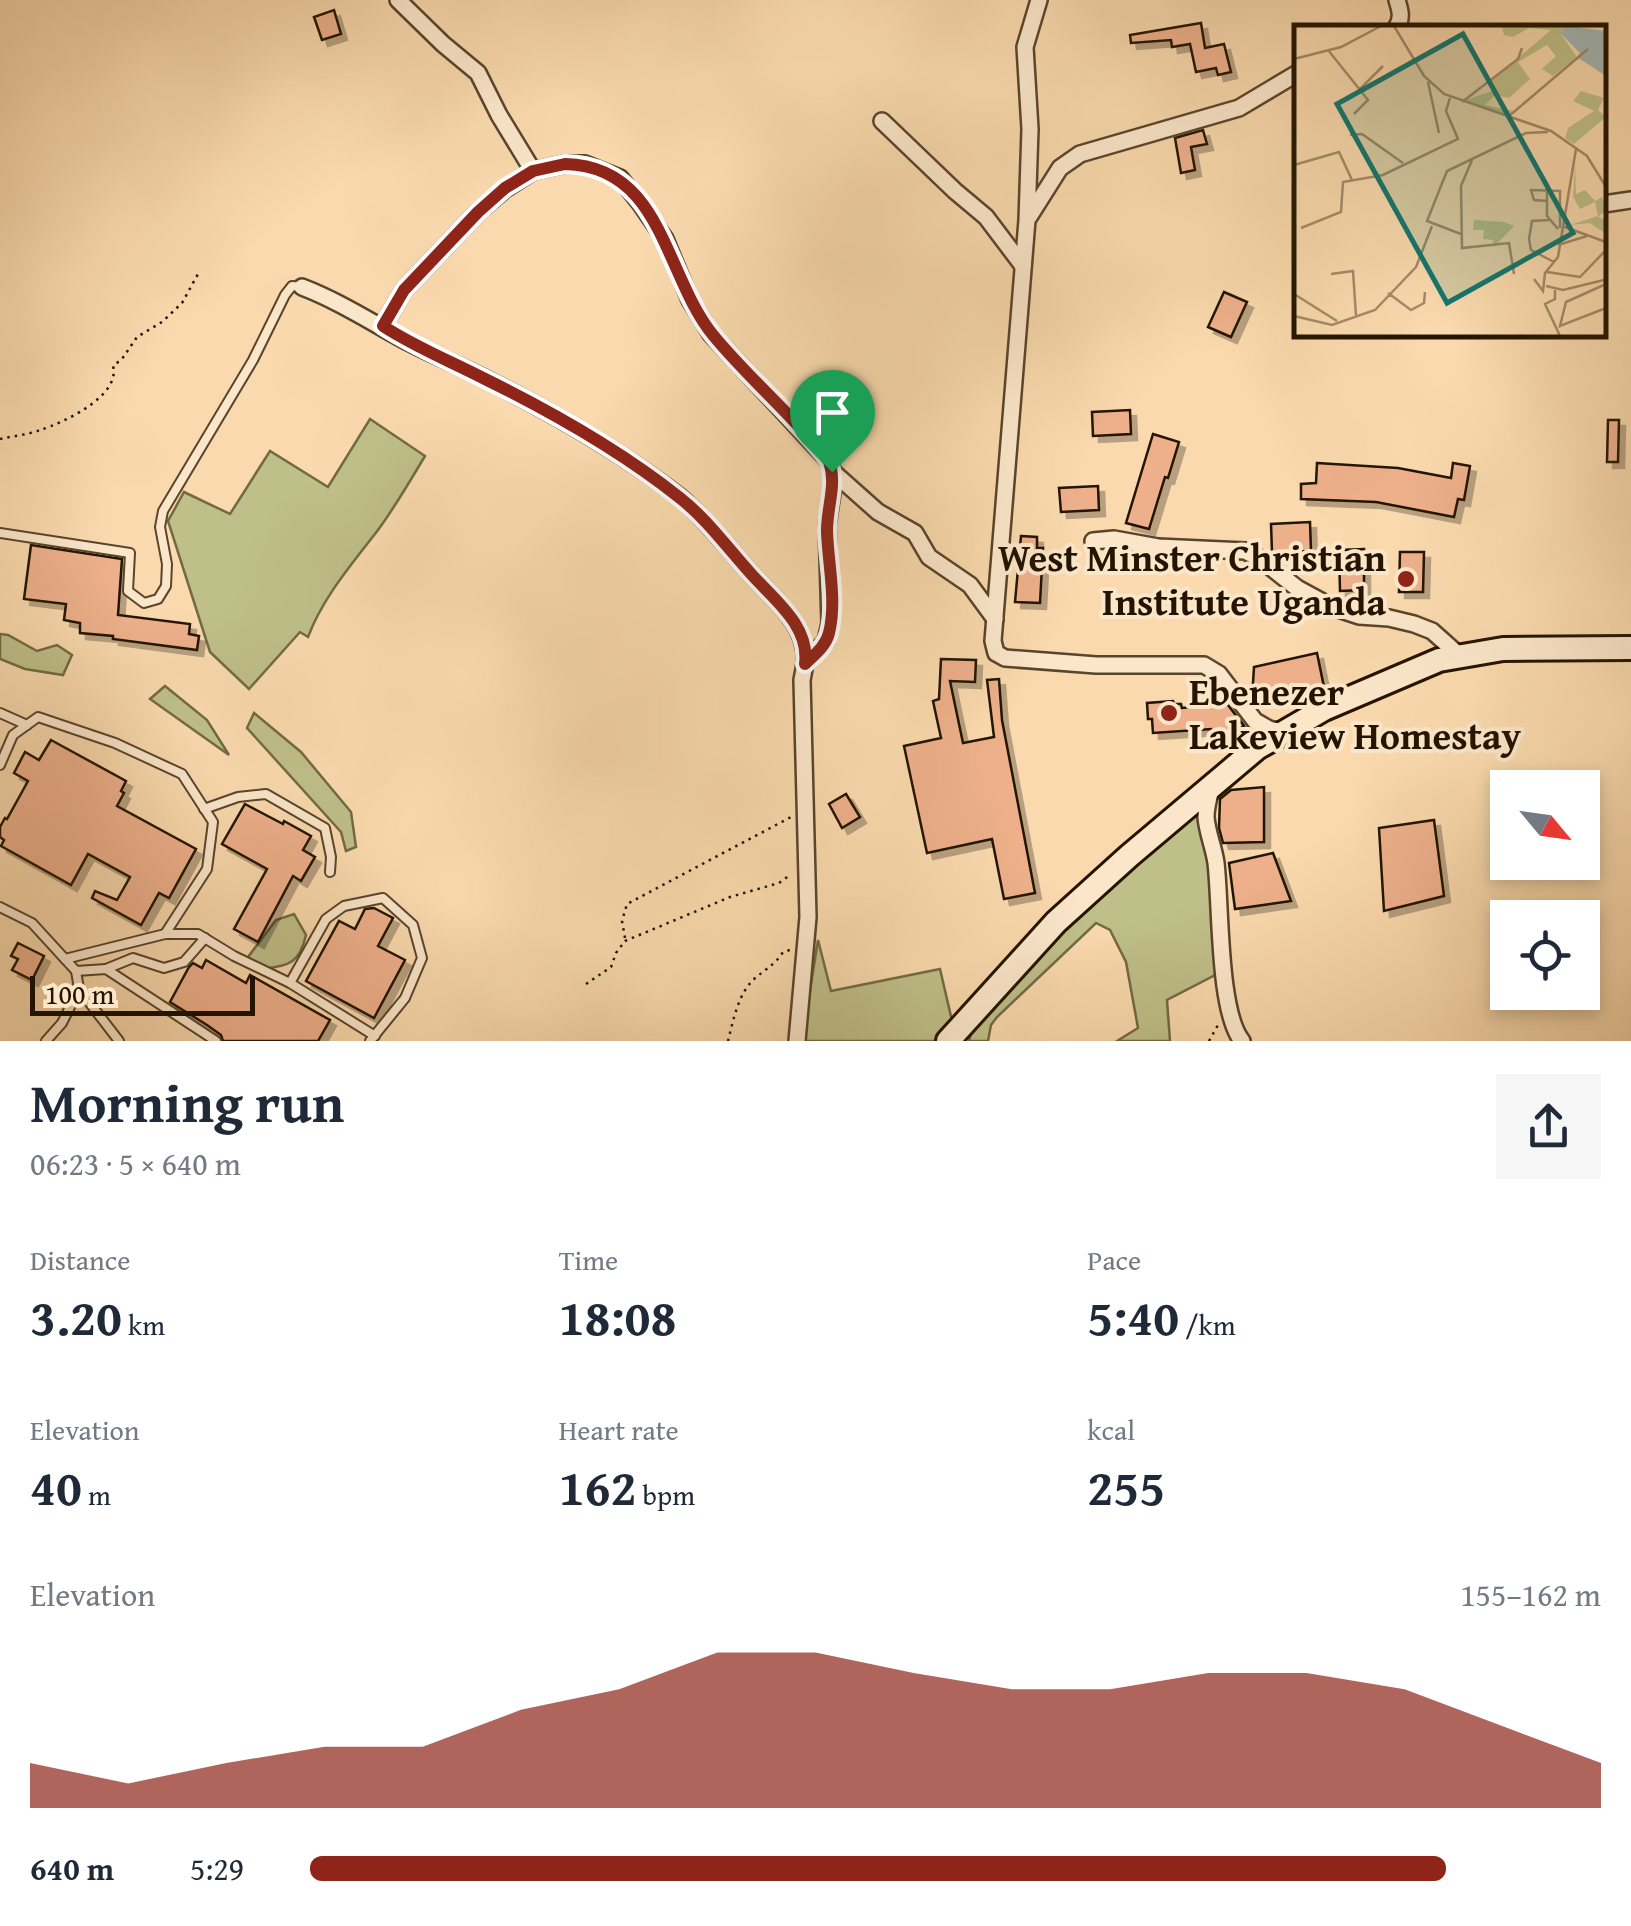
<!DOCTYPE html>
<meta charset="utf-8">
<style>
body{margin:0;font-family:"Gentium Book Plus",serif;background:#f6f6f7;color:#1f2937;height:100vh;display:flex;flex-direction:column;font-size:38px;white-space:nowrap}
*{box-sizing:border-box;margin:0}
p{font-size:32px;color:#747a83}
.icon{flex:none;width:55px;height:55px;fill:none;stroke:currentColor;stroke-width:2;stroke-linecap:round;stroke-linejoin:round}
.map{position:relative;height:1041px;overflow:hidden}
.details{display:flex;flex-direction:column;background:#fff;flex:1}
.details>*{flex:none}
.needle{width:65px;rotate:119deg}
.tools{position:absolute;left:1490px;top:770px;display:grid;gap:20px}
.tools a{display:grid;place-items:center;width:110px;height:110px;border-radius:0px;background:#fff;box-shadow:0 5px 15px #0003;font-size:50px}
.scale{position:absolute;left:30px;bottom:25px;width:225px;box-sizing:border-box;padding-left:10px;border:5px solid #241400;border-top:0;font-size:28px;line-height:35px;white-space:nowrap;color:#241400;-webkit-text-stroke:8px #fbe6ca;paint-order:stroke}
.pin{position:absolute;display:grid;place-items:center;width:85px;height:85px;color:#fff;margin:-102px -42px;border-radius:50% 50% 50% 0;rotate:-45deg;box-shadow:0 0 10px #0007}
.pin .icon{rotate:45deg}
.round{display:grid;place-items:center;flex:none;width:105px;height:105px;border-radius:0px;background:#f6f6f7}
.overview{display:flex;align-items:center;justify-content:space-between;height:170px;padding:0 30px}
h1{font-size:55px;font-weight:800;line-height:75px}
.stats{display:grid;grid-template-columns:repeat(3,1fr);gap:15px;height:170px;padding:10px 30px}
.stats div{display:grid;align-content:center}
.stats b{font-size:50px;font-weight:800}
.stats small{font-size:28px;font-weight:400}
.stats p{font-size:28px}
.chart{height:280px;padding:20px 30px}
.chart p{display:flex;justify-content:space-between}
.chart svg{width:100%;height:180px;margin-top:10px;fill:#8f2418;opacity:.7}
ul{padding:0 30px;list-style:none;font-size:32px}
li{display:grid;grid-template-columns:160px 120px 1fr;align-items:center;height:75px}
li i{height:25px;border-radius:12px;background:#8f2418}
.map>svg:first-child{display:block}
.green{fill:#bfbf89;stroke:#726a44;stroke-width:2.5}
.building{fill:#edb08b;stroke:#241400;stroke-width:2.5;filter:url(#shadow)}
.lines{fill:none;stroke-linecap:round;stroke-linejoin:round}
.lane-casing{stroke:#59452b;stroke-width:12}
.street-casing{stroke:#59452b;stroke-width:20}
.secondary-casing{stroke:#241400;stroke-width:28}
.path{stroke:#241400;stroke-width:2.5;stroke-dasharray:2.5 5;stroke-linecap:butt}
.lane{stroke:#fbe6ca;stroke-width:8}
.street{stroke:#fbe6ca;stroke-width:15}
.secondary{stroke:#fbe6ca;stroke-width:22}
.route-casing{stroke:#fff;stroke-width:20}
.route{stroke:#8f2418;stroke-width:12}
.poi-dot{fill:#8f2418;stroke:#fbe6ca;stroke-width:4}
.labels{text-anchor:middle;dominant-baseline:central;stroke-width:8;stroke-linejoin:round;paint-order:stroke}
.poi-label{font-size:38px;font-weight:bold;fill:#241400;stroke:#fbe6ca;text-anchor:end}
.inset-road{fill:none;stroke:#a48a68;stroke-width:2.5}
.view{fill:#0f766e;fill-opacity:0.15;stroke:#0f766e;stroke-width:5}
.inset-edge{fill:none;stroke:#241400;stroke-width:5}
</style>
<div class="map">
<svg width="1631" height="1041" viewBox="0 0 1631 1041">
<defs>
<filter id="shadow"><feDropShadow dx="6" dy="6" stdDeviation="0" flood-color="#0004"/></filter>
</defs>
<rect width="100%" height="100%" fill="#f9d9ad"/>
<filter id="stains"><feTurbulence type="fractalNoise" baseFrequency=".002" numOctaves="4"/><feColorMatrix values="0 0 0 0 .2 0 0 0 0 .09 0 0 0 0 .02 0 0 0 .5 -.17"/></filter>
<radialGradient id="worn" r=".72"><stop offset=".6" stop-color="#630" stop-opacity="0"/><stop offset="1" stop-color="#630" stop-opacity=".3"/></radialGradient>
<g class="green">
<path d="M370,419L425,456C410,481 395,507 378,530C352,564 323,597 308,637L300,632L249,689L210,652L168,521L184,492L230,514L270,451L328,487Z"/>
<polygon points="0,634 8,635 37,651 57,645 72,655 63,675 25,669 0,659"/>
<polygon points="165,686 207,720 229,755 150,699"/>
<polygon points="254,713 301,752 351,812 356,847 346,851 341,832 247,728"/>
<polygon points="1204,801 1219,973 1167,1000 1170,1041 1117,1041 1138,1028 1126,962 1110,930 1096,923 997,1017 991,1025 988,1041 969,1041 973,1026 1036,955"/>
<path d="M294,914L306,935C299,966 287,965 259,970L248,957L276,920Z"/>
<polygon points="818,940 831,991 940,969 953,1025 940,1041 802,1041"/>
</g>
<g class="building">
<polygon points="334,10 341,34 322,40 314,17"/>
<polygon points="1201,23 1205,48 1224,44 1231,72 1218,75 1216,68 1196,72 1190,44 1172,47 1171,40 1131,43 1130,35"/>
<polygon points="1203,130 1207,144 1191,147 1195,170 1181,173 1175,138"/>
<polygon points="1224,292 1247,302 1231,337 1208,327"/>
<polygon points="1130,410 1131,434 1093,436 1092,412"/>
<polygon points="1608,420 1619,420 1618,462 1607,462"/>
<polygon points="1153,434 1179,442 1168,478 1165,477 1149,529 1126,523"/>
<polygon points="1317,463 1398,468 1451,478 1453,463 1470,466 1464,500 1458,499 1454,517 1376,502 1301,499 1301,484 1316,483"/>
<polygon points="1098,486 1099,510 1061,512 1059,488"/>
<polygon points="1310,522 1311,551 1272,552 1271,524"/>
<polygon points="1021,536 1037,537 1037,548 1043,548 1040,603 1015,602"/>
<polygon points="31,545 122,559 118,615 190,624 189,634 199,636 197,650 113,639 113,636 80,633 80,623 64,620 66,604 24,599"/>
<polygon points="1364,549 1364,590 1340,591 1339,550"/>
<polygon points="1400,552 1424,552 1423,592 1399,592"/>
<polygon points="1317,653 1325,692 1252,699 1254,667"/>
<polygon points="941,659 976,660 975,682 950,681 963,743 994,737 987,680 999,679 1002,720 1035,893 1004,899 992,839 927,853 904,746 941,738 933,701 939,699"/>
<polygon points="1173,701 1174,704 1181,704 1182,708 1208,706 1207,703 1228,705 1244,726 1213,744 1211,729 1153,733 1152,719 1148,719 1147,703"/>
<polygon points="51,740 126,781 121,791 124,793 117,806 196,849 169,898 159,893 141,925 92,898 95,891 117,900 130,877 88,854 71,885 1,846 4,840 0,837 0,827 5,818 7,819 28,781 14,773 25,752 39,760"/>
<polygon points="1264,787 1264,842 1223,843 1219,828 1220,799 1231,790"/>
<polygon points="846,794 860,817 842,828 829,804"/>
<polygon points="245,804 283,824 284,821 311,836 303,850 315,857 301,881 293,876 258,942 234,929 267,869 222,844"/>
<polygon points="1434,820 1444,896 1384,911 1379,828"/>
<polygon points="1273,853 1291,901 1235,909 1229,863"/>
<polygon points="374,908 393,918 378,946 405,960 374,1018 306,981 339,921 355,929 365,909"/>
<polygon points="18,943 44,956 32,980 12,970 18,959 11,956"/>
<polygon points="206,960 246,983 250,975 330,1020 318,1041 223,1041 221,1035 207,1025 170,1002 189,967 193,963 202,968"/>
</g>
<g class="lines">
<g class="lane-casing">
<g id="lane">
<polyline points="0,533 130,553 128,591 144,603 158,599 166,586 167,564 160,527 163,511 253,360 285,295 292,286 302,287"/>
<polyline points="0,713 27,725"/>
<polyline points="0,765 13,735 38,717 115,743 182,774 213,822 207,869 165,934"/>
<polyline points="204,809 238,797 266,794 325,828 331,857 330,872"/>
<polyline points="0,907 32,923 76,971 79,989 119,1041"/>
<polyline points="65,959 165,934 198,934 234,956 290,983 375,1036"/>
<polyline points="106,969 133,958 164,968 184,962 205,938"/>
<polyline points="76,971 106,969 216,1041"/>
<polyline points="290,983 326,919 344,906 383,898 413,925 422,958 405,998 370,1041"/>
<polyline points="46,1041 62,1023 79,989"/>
</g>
</g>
<g class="street-casing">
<g id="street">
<polyline points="398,0 443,44 478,73 499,115 533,171"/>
<polyline points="1039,0 1025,47 1030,129 1027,220 993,641 996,653 1005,658 1096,665 1204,665 1219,674 1255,721 1269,729 1284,732"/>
<path d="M1396,28C1403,18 1400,10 1397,0"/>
<polyline points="882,121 955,191 986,217 1023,266"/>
<polyline points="1604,204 1631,200"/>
<polyline points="1029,217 1060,168 1080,154 1239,108 1296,74"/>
<path d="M302,287C341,302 374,324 410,343C435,356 461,366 486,379C553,413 622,452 681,498C708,521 729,550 753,576C776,601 809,627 805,664"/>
<polyline points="383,326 404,290 478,212 505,189 533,171 565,164 585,164 620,178 640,203 665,239 690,300 711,334 829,461 833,472 833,487 827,526 830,623 826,641 805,664 802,680 808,917 797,1041"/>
<polyline points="833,472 878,512 915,533 929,557 970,585 995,619"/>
<polyline points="1093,541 1114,539 1158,547 1245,551 1259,558 1297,588 1332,607 1359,616 1389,618 1414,624 1432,631 1460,656"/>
<path d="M1212,786C1209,796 1206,806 1206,817C1207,832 1214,848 1216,863C1221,905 1218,1011 1242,1041"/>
</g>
</g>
<g class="secondary-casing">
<polyline id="secondary" points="948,1041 1056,922 1129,856 1257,748 1324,709 1439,660 1503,649 1631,648"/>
</g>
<g class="path">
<path d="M0,439C13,436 27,435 40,430C63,423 121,396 113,366L122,359L137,337L162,322L182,303L198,274"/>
<polyline points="625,938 622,921 627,904 791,817"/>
<polyline points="586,984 611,967 616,953 625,941 730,897 779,883 790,875"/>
<path d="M728,1041C733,1021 738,995 753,980C764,970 775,965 783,952L790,950"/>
<polyline points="1209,1041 1218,1025"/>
</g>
<use href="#lane" class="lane"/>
<use href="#street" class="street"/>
<use href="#secondary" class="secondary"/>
</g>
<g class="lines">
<g class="route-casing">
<path id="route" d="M565,164C663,166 664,275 713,335C749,379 794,416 829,461C837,485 827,506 827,531C828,564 837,601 829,633C826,646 814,655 805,664C810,627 776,601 753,576C729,550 708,520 680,498C621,451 552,412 485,379C450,361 415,347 383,326L404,290L478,212L505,188L533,171Z"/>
</g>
<use href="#route" class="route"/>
</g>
<g class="poi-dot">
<circle cx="1406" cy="579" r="10"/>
<circle cx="1169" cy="713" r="10"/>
</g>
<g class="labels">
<g class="poi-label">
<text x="1386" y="557">West Minster Christian<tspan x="1386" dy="44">Institute Uganda</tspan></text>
<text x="1189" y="691" text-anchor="start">Ebenezer<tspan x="1189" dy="44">Lakeview Homestay</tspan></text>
</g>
</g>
<g transform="translate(1294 25)">
<rect width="312" height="312" fill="#f9d9ad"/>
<path d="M208,1H273L266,8L283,32L259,51L248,44L262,31L253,20L224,37L236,54L215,73L201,70L191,80L219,86L212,90L169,76L201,65L197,56L257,5L235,3L219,12L210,10ZM287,66L310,73L304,85L312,92L280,119L271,113L274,103L300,86L279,76ZM281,137L282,169L291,165L301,176L308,172L312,185L304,192L312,195V209L296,198L276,200L304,191L301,177L286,184L279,172ZM180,195L210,197L220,201L200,222L199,215L189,214L190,205H179Z" fill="#bfbf89"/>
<path d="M273,1L312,6V51L283,32L286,28L266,8Z" fill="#a3b7b5"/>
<path class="inset-road" d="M100,1L130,51L150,69L257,106L293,131L312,162M34,25L74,75L60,89M0,34L47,22L87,1M134,57L145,108M66,64L89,41M168,77L224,34L228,23M215,91L294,24M56,110L68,109L109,138M178,135L167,161L168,223L215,218L220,249M0,140L45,127L58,155M253,162V191L264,204M253,176L240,175L237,165L266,166V203M255,195L238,196L235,214L237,225L260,237M268,201L312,217M7,203L47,187L49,157L89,150L164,114L152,86L156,73M167,209L133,196L153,146L232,108L254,107M264,220L293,211M253,247L286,252L312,225M37,249L59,246L62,291M240,254L249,266L251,248L264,232L282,124M312,259L272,277L266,301L312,283M252,261L269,265L310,255M261,265V274L251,279L266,311M94,268L117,285L130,278L131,267M0,269L43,296M0,291L38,300L81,285L122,242L138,201"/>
<path class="view" d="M169,9L279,208L153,278L43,79Z"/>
<rect width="312" height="312" class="inset-edge"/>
</g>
<rect width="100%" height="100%" filter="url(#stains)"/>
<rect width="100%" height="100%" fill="url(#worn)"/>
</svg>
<div class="tools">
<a><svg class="needle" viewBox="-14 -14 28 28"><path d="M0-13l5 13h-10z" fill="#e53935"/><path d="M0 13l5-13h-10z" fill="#747a83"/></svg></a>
<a><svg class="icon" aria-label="locate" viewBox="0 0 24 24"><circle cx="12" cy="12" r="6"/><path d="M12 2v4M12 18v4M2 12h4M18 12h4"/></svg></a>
</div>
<div class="scale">100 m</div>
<div class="pin" style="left:832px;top:472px;background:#1e9e55"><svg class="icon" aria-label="arrive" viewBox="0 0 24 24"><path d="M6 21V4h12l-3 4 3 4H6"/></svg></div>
</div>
<section class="details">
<div class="overview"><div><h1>Morning run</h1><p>06:23 · 5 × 640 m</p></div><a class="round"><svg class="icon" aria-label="share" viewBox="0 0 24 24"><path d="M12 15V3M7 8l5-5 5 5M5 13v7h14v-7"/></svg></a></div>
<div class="stats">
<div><p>Distance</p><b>3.20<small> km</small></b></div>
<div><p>Time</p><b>18:08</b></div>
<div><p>Pace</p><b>5:40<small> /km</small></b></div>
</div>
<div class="stats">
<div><p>Elevation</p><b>40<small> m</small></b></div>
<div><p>Heart rate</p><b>162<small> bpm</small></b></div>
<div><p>kcal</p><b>255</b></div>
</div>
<div class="chart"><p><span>Elevation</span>155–162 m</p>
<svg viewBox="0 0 160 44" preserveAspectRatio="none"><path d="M0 44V33L10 38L20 33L30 29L40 29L50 20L60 15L70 6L80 6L90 11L100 15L110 15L120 11L130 11L140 15L150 24L160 33V44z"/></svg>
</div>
<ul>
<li><b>640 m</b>5:29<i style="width:88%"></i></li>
</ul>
</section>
